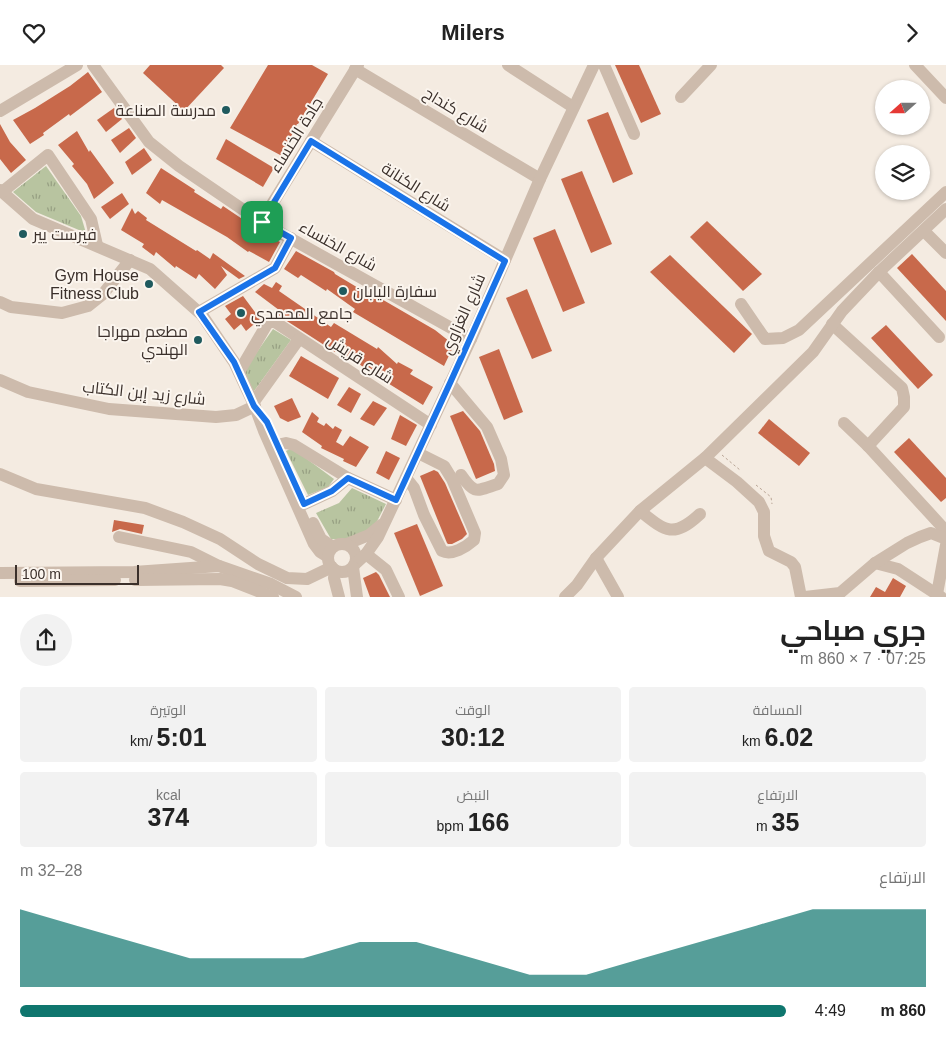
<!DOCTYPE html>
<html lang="ar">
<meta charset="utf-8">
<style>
body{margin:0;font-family:Arial,Cairo,sans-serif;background:#f2f2f2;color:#222;direction:rtl;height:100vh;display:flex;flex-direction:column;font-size:19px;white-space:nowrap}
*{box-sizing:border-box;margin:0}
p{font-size:16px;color:#767676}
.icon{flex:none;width:28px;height:28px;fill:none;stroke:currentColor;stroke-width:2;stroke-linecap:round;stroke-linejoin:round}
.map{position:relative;height:532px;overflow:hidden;direction:ltr}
.drawer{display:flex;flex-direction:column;background:#fff;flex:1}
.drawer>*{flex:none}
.needle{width:32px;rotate:249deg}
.tools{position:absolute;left:875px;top:15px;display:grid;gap:10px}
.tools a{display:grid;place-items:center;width:55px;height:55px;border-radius:50%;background:#fff;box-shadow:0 1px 4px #0004;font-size:25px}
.scale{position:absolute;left:15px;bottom:12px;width:124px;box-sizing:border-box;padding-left:5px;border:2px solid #3b302b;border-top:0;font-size:14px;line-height:18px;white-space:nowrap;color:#3b302b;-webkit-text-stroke:4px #fbf5ee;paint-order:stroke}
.pin{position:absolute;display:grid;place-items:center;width:42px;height:42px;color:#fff;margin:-21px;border-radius:10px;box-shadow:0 2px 8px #0006}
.round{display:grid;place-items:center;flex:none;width:52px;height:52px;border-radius:26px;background:#f2f2f2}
.headline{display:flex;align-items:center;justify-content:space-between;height:85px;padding:0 20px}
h1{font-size:28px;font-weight:700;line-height:38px}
.stats{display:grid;grid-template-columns:repeat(3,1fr);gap:8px;height:85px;padding:5px 20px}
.stats div{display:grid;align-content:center;border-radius:5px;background:#f2f2f2;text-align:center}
.stats b{font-size:25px;font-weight:700}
.stats small{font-size:14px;font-weight:400}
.stats p{font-size:14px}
.chart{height:140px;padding:10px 20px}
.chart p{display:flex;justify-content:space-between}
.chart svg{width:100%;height:90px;margin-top:5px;fill:#0f766e;opacity:.7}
ul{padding:0 20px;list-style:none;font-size:16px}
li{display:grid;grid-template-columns:80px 60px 1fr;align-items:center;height:38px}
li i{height:12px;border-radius:6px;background:#0f766e}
header{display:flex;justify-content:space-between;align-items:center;height:65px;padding:0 20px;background:#fff;font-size:22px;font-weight:700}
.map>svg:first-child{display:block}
.grass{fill:url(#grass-tufts)}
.building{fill:#c8694b}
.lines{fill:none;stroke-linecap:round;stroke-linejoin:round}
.path{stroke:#b9a596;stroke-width:1;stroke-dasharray:2.5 2.5;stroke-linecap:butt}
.minor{stroke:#cdbbac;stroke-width:12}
.route-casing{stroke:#fff;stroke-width:10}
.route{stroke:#1a73e8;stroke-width:6}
.poi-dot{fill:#1f5a5e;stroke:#fbf5ee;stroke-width:2}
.labels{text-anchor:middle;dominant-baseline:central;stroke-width:4;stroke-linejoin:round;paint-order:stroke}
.poi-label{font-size:16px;fill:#3b302b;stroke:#fbf5ee;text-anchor:end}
.street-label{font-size:16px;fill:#3b302b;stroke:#fbf5ee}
</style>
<header><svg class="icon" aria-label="forward" viewBox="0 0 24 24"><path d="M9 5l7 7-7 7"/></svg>Milers<svg class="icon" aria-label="heart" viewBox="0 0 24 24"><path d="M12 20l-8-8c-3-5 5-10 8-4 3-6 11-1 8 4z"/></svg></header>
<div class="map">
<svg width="946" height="532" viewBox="0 0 946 532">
<defs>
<pattern id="grass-tufts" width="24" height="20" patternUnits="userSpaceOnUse" patternTransform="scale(1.25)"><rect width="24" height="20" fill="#b8c4a0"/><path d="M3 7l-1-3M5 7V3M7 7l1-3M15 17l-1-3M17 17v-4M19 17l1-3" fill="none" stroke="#97a083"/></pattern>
</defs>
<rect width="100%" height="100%" fill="#f4ebe1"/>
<g class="grass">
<polygon points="46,101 81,151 86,168 36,147 13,127"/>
<polygon points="273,264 291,275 252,329 243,307"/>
<polygon points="292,383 334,414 328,422 308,430 286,386"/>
<polygon points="352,423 386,439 374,462 352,475 331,474 316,448 339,438"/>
</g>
<g class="building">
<polygon points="150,0 221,0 224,3 184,46 143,8"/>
<polygon points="268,0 312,0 328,9 298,59 297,59 282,91 230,63"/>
<polygon points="615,0 639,0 661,49 641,58"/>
<polygon points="88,7 102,27 70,51 69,49 43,68 44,70 30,79 13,55 35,43 70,21"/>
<polygon points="114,43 122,54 106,67 97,55"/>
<polygon points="608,47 633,109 613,118 587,55"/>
<polygon points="0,59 10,77 26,95 11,108 0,94"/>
<polygon points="129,63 136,73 120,88 111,75"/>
<polygon points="77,66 89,87 90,85 114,118 94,134 87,119 72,101 74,99 58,80"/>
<polygon points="226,74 274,103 263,122 216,94"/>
<polygon points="144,83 152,95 132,110 125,97"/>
<polygon points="161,103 195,125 194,127 221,144 223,141 257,164 280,177 269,197 249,186 248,187 227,172 162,135 160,139 146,128"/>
<polygon points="582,106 612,179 591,188 561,114"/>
<polygon points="122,128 129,139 110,154 101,142"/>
<polygon points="132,143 135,149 138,146 147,153 146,155 196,186 197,185 210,194 213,188 245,211 239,214 221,201 227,210 215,224 199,209 196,214 176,201 175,203 156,187 154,191 142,182 144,179 121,165"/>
<polygon points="707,156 762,209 743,226 690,172"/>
<polygon points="555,164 585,238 563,247 533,173"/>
<polygon points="296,186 334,207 335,209 365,227 366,225 435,265 454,280 444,301 353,247 355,244 327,224 326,226 301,210 298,213 284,204"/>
<polygon points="912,189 946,226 946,256 897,203"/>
<polygon points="670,190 752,269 734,288 650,207"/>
<polygon points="276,217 282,221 279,226 331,262 334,258 377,284 378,282 397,299 398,297 413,305 410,309 433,322 423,340 378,312 377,313 358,298 336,285 335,287 276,249 279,245 255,227 264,219 272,223"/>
<polygon points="527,224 552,286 532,294 506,233"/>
<polygon points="243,231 260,254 246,266 241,259 234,265 225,254 231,249 225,241"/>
<polygon points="886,260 933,310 918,324 871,273"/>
<polygon points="499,284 523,347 504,355 479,292"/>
<polygon points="301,291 339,313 328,334 289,311"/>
<polygon points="349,322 361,329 351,348 337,340"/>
<polygon points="292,333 301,352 288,357 280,353 274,341"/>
<polygon points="373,336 387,343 374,361 360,354"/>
<polygon points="463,346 480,366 494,399 495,406 476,414 450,351"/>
<polygon points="312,347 319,353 317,357 324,361 326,358 333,364 335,361 342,365 336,377 343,381 350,371 369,382 356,402 343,396 344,394 321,383 322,381 302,367"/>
<polygon points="400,350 417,360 406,381 391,374"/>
<polygon points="769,354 810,388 799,401 758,368"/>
<polygon points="909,373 946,413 946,433 941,437 894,387"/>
<polygon points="386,386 400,393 389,415 376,408"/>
<polygon points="434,405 438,407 445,418 467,469 462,474 452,479 448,479 447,478 420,411"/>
<polygon points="114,455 144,460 142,469 120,464 112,467"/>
<polygon points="417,459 443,521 420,531 394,468"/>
<polygon points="376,507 379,510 390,532 370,532 363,513"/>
<polygon points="893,513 906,521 900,532 870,532 876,522 885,527"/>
</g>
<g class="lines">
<g class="path">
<polyline points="722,390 740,405"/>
<polyline points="756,420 771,432 772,439"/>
</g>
<g class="minor">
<polyline points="93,0 149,77 179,101 261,157 471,274"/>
<polyline points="508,0 573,42"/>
<polyline points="604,0 634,69"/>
<polyline points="915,0 946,33"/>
<polyline points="355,4 540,114"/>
<polyline points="681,32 711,0"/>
<polyline points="0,46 77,0"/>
<polyline points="311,76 505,195"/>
<polyline points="0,125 33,154 150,204 202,250 234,297 255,342 264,366 314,479 320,487 328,492"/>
<polyline points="2,127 48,90 91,154 97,180"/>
<polyline points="261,157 358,0"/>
<polyline points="924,166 946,188"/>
<polyline points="879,207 939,272"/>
<polyline points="0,237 11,242 62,248 88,241 103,229 130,195"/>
<polyline points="741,239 765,274 783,273 799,265 946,127"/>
<polyline points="199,247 275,203 291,173"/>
<polyline points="832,259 902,323 904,332 904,342 868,381"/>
<polyline points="239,307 267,259 271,257 275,257 431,360"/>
<polyline points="0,315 28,327 109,344 216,352 236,350 255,341"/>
<path d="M450,318L487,362L501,394L504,410L498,419C476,426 475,430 461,410"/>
<polyline points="253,338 299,274"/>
<polyline points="844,358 868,381 946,466"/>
<polyline points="277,380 286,378 294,380 348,413 396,435"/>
<polyline points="705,393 737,417 759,437 764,447 764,471 769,486 791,497 795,502 801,532"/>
<polyline points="0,409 36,424 145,443 183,457 220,474 258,499 287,513 307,514 332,502"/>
<path d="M406,413L414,423L424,450L442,486C452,491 466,482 474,475L475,468L452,414L444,401L418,388"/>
<polyline points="304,439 332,426 348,413"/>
<path d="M640,446C665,466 673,474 700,449"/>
<polyline points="313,458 321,474 333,482"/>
<polyline points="119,472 191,487 219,501"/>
<polyline points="347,479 369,470 381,460"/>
<circle cx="342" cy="493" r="14"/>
<polyline points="366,489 386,505 399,532"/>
<polyline points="596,493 618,532"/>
<polyline points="875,498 898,504 941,532"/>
<polyline points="355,499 366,489 378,472 471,274 540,114 594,0"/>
<polyline points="353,502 357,532"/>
<polyline points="335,505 334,513 339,532"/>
<polyline points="0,508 134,507 219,501 271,519 296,532"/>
<polyline points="135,515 220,514 232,516 273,532"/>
<polyline points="20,516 115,515"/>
<polyline points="937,529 946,480"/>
<polyline points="565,532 577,520 596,493 640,446 705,393 813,287 842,246 879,207 946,144"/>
<polyline points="805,532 840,528 875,498 907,478 920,472 931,468 946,474"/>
</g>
</g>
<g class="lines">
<g class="route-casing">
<polygon id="route" points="311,76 505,196 450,318 396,435 348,413 332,426 304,439 267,357 254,341 234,297 199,247 275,203 291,173 262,157"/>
</g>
<use href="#route" class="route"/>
</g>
<g class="poi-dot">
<circle cx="226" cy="45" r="5"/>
<circle cx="23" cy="169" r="5"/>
<circle cx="149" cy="219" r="5"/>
<circle cx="343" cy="226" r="5"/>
<circle cx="241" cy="248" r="5"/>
<circle cx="198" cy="275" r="5"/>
</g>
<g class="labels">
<g class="poi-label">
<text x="216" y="45">مدرسة الصناعة</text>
<text x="33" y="169" text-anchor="start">فيرست يير</text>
<text x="139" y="210">Gym House<tspan x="139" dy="18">Fitness Club</tspan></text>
<text x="353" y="226" text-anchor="start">سفارة اليابان</text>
<text x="251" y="248" text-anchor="start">جامع المحمدي</text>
<text x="188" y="266">مطعم مهراجا<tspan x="188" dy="18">الهندي</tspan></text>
</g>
<g class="street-label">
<text transform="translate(456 45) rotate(31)">شارع كنداح</text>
<text transform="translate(296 70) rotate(-58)">جادة الخنساء</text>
<text transform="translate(416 122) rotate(32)">شارع الكنانة</text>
<text transform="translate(338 181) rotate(29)">شارع الخنساء</text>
<text transform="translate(463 249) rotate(-66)">شارع الغزاوي</text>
<text transform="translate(360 294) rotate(33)">شارع قريش</text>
<text transform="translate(144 328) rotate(6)">شارع زيد إبن الكتاب</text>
</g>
</g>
</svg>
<div class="tools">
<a><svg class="needle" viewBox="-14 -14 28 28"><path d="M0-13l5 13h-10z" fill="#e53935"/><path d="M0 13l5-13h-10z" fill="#767676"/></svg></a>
<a><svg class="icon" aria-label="layers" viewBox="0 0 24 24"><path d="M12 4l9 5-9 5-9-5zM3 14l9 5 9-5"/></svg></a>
</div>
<div class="scale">100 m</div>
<div class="pin" style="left:262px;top:157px;background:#1e9e55"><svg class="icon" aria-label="arrive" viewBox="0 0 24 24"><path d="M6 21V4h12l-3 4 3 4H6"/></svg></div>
</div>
<section class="drawer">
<div class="headline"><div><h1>جري صباحي</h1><p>07:25 · 7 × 860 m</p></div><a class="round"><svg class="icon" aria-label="share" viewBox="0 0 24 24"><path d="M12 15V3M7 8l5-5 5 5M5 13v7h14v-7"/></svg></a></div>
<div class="stats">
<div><p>المسافة</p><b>6.02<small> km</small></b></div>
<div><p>الوقت</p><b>30:12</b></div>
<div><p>الوتيرة</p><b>5:01<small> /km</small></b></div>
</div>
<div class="stats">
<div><p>الارتفاع</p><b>35<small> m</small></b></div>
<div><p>النبض</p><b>166<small> bpm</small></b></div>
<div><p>kcal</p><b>374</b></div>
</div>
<div class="chart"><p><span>الارتفاع</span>28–32 m</p>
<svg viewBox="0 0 160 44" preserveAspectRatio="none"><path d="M0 44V6L10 14L20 22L30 30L40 30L50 30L60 22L70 22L80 30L90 38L100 38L110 30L120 22L130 14L140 6L150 6L160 6V44z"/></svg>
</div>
<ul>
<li><b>860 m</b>4:49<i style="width:100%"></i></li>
</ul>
</section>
